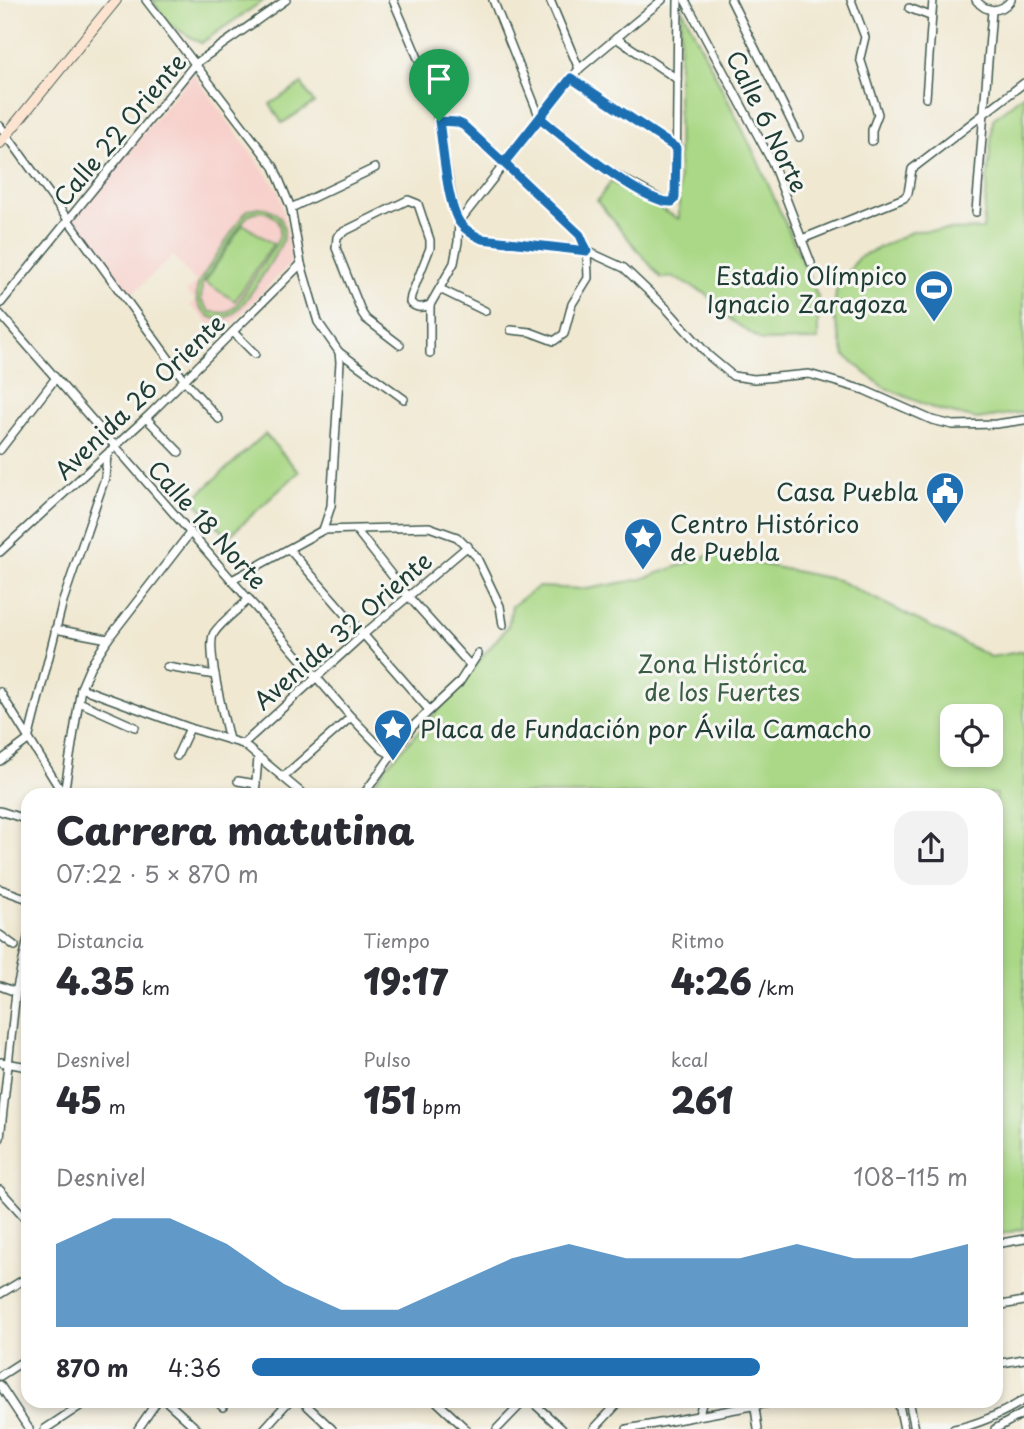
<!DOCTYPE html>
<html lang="es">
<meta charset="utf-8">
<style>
body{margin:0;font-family:"Playpen Sans",sans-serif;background:#f2f2f3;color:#2b2b33;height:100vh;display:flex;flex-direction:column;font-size:26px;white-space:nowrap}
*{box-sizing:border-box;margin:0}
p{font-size:23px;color:#7c7c81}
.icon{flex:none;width:38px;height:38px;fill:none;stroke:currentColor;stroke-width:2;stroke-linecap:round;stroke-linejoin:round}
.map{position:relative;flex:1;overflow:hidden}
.drawer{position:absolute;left:21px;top:788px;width:982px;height:620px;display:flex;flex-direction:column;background:#fff;border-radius:21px;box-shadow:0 4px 10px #0003}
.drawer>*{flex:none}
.controls{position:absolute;left:940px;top:704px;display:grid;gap:14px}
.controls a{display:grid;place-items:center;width:63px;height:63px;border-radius:14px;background:#fff;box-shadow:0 4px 10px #0003;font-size:35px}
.pin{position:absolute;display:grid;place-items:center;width:60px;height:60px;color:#fff;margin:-72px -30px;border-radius:50% 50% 50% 0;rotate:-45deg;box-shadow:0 0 7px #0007}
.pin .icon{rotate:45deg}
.round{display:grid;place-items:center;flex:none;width:74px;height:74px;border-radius:21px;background:#f2f2f3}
.summary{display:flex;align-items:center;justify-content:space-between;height:119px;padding:0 35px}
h1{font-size:38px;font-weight:800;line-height:52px}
.metrics{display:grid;grid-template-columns:repeat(3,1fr);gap:10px;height:119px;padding:7px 35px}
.metrics div{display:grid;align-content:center}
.metrics b{font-size:35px;font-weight:800}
.metrics small{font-size:19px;font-weight:400}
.metrics p{font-size:19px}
.chart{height:196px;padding:14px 35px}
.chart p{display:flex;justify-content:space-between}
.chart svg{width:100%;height:126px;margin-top:7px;fill:#1f6fb2;opacity:.7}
ul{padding:0 35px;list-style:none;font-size:23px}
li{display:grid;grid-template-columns:112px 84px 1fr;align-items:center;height:52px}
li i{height:18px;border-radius:9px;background:#1f6fb2}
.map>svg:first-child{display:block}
.built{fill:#f7d0cb}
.green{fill:#aad886;stroke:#648a5d;stroke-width:2;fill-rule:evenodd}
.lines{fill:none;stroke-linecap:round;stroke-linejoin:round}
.street-casing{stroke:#3e574c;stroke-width:10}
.secondary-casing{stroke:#3e574c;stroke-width:12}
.street{stroke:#fff;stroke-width:7}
.secondary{stroke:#fde4d1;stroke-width:10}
.route-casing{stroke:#fff;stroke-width:14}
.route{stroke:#1f6fb2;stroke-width:9}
.labels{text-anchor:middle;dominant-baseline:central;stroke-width:6;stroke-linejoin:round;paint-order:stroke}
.street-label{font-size:24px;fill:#1f3d34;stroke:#f6f6f2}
.poi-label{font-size:24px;fill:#1f3d34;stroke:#f6f6f2;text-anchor:end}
.park-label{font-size:24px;fill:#3b5c44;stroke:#f6f6f2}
</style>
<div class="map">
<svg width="1024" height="1429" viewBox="0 0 1024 1429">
<rect width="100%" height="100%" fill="#f6f6f2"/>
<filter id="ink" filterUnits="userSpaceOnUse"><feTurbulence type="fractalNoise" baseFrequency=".0143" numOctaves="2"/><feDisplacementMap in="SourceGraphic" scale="14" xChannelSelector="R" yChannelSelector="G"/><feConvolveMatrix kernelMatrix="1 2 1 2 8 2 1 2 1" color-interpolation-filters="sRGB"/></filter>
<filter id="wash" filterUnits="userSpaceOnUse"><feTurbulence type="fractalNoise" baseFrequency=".00686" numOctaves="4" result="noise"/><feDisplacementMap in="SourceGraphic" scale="28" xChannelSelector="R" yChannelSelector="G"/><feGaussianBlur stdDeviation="1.57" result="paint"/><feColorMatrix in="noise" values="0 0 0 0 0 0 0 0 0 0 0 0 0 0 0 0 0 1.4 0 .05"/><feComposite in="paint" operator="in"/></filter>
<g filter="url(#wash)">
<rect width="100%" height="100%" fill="#f0e8d1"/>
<polygon class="built" points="193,73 279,191 293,261 221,335 190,305 195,300 186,292 196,282 173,256 131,295 72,220"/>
<g class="green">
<polygon points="152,0 264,0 201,43 170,25"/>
<polygon points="682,8 756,157 818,297 818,340 762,341 731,320 705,293 673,277 661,278 597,201 611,182 679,219 678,81"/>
<polygon points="302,84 314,103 282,123 270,104"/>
<polygon points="1024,94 1024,412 977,419 935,409 883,387 845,356 834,317 836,291 858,258 913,231 983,229 993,119"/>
<path d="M258,207C277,208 287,221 283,240C275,256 251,296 238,309C218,332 188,310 199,282L241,218L248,210ZM258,211C276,212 285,226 277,242L236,306L226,313L210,312L201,300L202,284L244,220L250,214Z"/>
<polygon points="243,224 273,244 235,301 205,282"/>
<polygon points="265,434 299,472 228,537 193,499"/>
<path d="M712,554L838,580L991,657L1024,651V1229L996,1235V794H367L387,765L427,723L508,626L512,606L538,587L587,589L642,579ZM952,716H990V754H952Z"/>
</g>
</g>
<g filter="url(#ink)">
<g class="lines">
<g class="street-casing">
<g id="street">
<polyline points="146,0 274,167 291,208 301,264 318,322 339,352 340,362 331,506 323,530"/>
<polyline points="393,0 433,93 453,204 459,222 469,232 482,239 587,251 624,268 666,308 709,356 733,376 754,379 809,374 864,390 932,420 953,425 996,424 1024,420"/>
<polyline points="493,0 540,118 605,169 667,203 672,202 676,191 678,0"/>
<polyline points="550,0 579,69"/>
<polyline points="685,0 772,162 811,263"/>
<polyline points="731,0 799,137"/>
<polyline points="851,0 865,37 860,58 878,114 872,130 872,141"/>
<path d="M976,0C986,13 1001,13 1011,0"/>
<polyline points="909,8 930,16"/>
<polyline points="616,38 677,79"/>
<polyline points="571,78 676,148"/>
<polyline points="926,98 933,0"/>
<polyline points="439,121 456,122 468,129 580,235 587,251 588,278 572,304 564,334 554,341 530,332 511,330"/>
<polyline points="0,126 185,381 219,419"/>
<polyline points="291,208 375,168"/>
<polyline points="976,212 992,11"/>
<polyline points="802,239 904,198 908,193 912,169 1024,83"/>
<polyline points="440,289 485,311"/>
<polyline points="0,304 195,64 286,0"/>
<polyline points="0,314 351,717 383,750 392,755"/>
<polyline points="233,332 255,354"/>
<path d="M400,345L366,319L362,313L336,248L337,237L341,233L408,200L418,204L430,240V248L411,296L410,302C416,309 422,308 430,305"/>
<polyline points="339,352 404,399"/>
<polyline points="430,353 430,305 454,263 458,242 459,222 579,69 662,0"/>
<polyline points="146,418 179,452"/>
<polyline points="0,450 55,379"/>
<polyline points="357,531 408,596 470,665"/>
<polyline points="289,549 429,710"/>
<polyline points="0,552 146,418 301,264"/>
<polyline points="232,580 323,530 429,527 457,537 476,556 500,606 503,625"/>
<polyline points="55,629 108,639"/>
<polyline points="167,667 215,675"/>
<polyline points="81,688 190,728 243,744 303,794"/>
<polyline points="0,692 63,794"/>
<polyline points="79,702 135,727"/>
<path d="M229,740C225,721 205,647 214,633C222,621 238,610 249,599"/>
<polyline points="243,744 364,634 468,546"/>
<polyline points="177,756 190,728"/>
<polyline points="0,761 28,740 63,601 105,478 107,455"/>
<polyline points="283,777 351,717"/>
<polyline points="238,781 256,784"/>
<polyline points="64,794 81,688 90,667 108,639 190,533"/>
<polyline points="255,794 258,758"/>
<polyline points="364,794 412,727 459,683 478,654"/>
<polyline points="0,811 28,820"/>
<polyline points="0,889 28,899"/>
<polyline points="0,935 15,946"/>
<polyline points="0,986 16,992"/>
<polyline points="0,1062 28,1067"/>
<polyline points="28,1084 28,1087"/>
<polyline points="0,1138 16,992 28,938"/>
<polyline points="0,1190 28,1221"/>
<polyline points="996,1244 1024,1239"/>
<polyline points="0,1294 28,1277"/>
<polyline points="996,1306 1024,1301"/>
<polyline points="996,1364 1024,1359"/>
<polyline points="0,1376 28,1358"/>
<polyline points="0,1385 29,1429"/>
<polyline points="165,1400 197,1429"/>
<polyline points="215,1400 223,1407"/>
<polyline points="301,1400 332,1429"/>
<polyline points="435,1400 466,1429"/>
<polyline points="530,1400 562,1429"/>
<polyline points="898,1400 904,1429"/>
<polyline points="909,1400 915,1429"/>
<polyline points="754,1401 758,1429"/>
<polyline points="699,1415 703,1400"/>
<polyline points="45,1429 89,1400"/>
<polyline points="138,1429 158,1400"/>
<polyline points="264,1429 290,1400"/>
<polyline points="497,1429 525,1400"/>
<polyline points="594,1429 621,1400"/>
<polyline points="627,1429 785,1400"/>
<path d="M954,1429C980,1424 1001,1414 1024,1400"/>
<polyline points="995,1429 1024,1413"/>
</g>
</g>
<g class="secondary-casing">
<polyline id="secondary" points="0,143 116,0"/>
</g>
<use href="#street" class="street"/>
<use href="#secondary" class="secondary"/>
</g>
</g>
<g class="lines" filter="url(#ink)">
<g class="route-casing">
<path id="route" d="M439,121C443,145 447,206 460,223C466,231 474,235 482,239L587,251L580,235L504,163L540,118C563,137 645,205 672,202L675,198L676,148L571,78L504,163L463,125L456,122L439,121"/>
</g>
<use href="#route" class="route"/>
</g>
<defs>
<g id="stadium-pin" transform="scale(2.0125)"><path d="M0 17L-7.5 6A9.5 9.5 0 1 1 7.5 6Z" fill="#1f6fb2" stroke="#f6f6f2"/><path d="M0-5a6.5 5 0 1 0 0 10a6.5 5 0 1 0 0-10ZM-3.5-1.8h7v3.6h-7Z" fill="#fff"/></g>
<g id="civic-pin" transform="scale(2.0125)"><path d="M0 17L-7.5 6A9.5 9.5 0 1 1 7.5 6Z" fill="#1f6fb2" stroke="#f6f6f2"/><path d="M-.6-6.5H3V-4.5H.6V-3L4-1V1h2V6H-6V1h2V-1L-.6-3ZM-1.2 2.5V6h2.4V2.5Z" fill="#fff"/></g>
<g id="sight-pin" transform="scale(2.0125)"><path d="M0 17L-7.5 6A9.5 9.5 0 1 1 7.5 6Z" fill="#1f6fb2" stroke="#f6f6f2"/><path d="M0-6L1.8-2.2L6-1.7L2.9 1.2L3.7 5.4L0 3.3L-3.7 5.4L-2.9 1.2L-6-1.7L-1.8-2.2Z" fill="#fff"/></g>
</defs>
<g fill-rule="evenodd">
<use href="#stadium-pin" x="934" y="289"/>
<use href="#civic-pin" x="945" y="491"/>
<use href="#sight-pin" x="643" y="537"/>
<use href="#sight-pin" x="393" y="728"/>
</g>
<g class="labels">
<g class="street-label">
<text transform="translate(768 121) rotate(64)">Calle 6 Norte</text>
<text transform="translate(119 129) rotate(-50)">Calle 22 Oriente</text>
<text transform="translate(139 396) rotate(-44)">Avenida 26 Oriente</text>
<text transform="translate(208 524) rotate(48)">Calle 18 Norte</text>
<text transform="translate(342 630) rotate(-41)">Avenida 32 Oriente</text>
</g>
<g class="poi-label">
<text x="907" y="275">Estadio Olímpico<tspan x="907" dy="28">Ignacio Zaragoza</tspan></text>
<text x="918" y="491">Casa Puebla</text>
<text x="670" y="523" text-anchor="start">Centro Histórico<tspan x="670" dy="28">de Puebla</tspan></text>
<text x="420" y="728" text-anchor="start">Placa de Fundación por Ávila Camacho</text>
</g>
<g class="park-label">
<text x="722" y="663">Zona Histórica<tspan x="722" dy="28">de los Fuertes</tspan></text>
</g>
</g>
</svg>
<div class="controls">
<a><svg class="icon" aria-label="locate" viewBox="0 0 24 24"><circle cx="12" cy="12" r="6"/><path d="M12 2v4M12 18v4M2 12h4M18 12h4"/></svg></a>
</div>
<div class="pin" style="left:439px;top:121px;background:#1e9e55"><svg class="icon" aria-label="arrive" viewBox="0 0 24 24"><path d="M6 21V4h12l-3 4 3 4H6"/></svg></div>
<section class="drawer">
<div class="summary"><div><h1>Carrera matutina</h1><p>07:22 · 5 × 870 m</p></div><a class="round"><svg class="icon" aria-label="share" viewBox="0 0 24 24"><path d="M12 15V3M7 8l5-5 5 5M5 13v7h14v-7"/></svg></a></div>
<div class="metrics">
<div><p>Distancia</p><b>4.35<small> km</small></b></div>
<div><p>Tiempo</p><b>19:17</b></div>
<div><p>Ritmo</p><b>4:26<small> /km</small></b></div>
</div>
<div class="metrics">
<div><p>Desnivel</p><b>45<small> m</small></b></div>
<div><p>Pulso</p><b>151<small> bpm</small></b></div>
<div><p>kcal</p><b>261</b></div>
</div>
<div class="chart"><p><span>Desnivel</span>108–115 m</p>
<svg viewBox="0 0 160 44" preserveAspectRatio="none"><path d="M0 44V15L10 6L20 6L30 15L40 29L50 38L60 38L70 29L80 20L90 15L100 20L110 20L120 20L130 15L140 20L150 20L160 15V44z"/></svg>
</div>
<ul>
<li><b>870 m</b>4:36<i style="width:71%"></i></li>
</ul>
</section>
</div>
